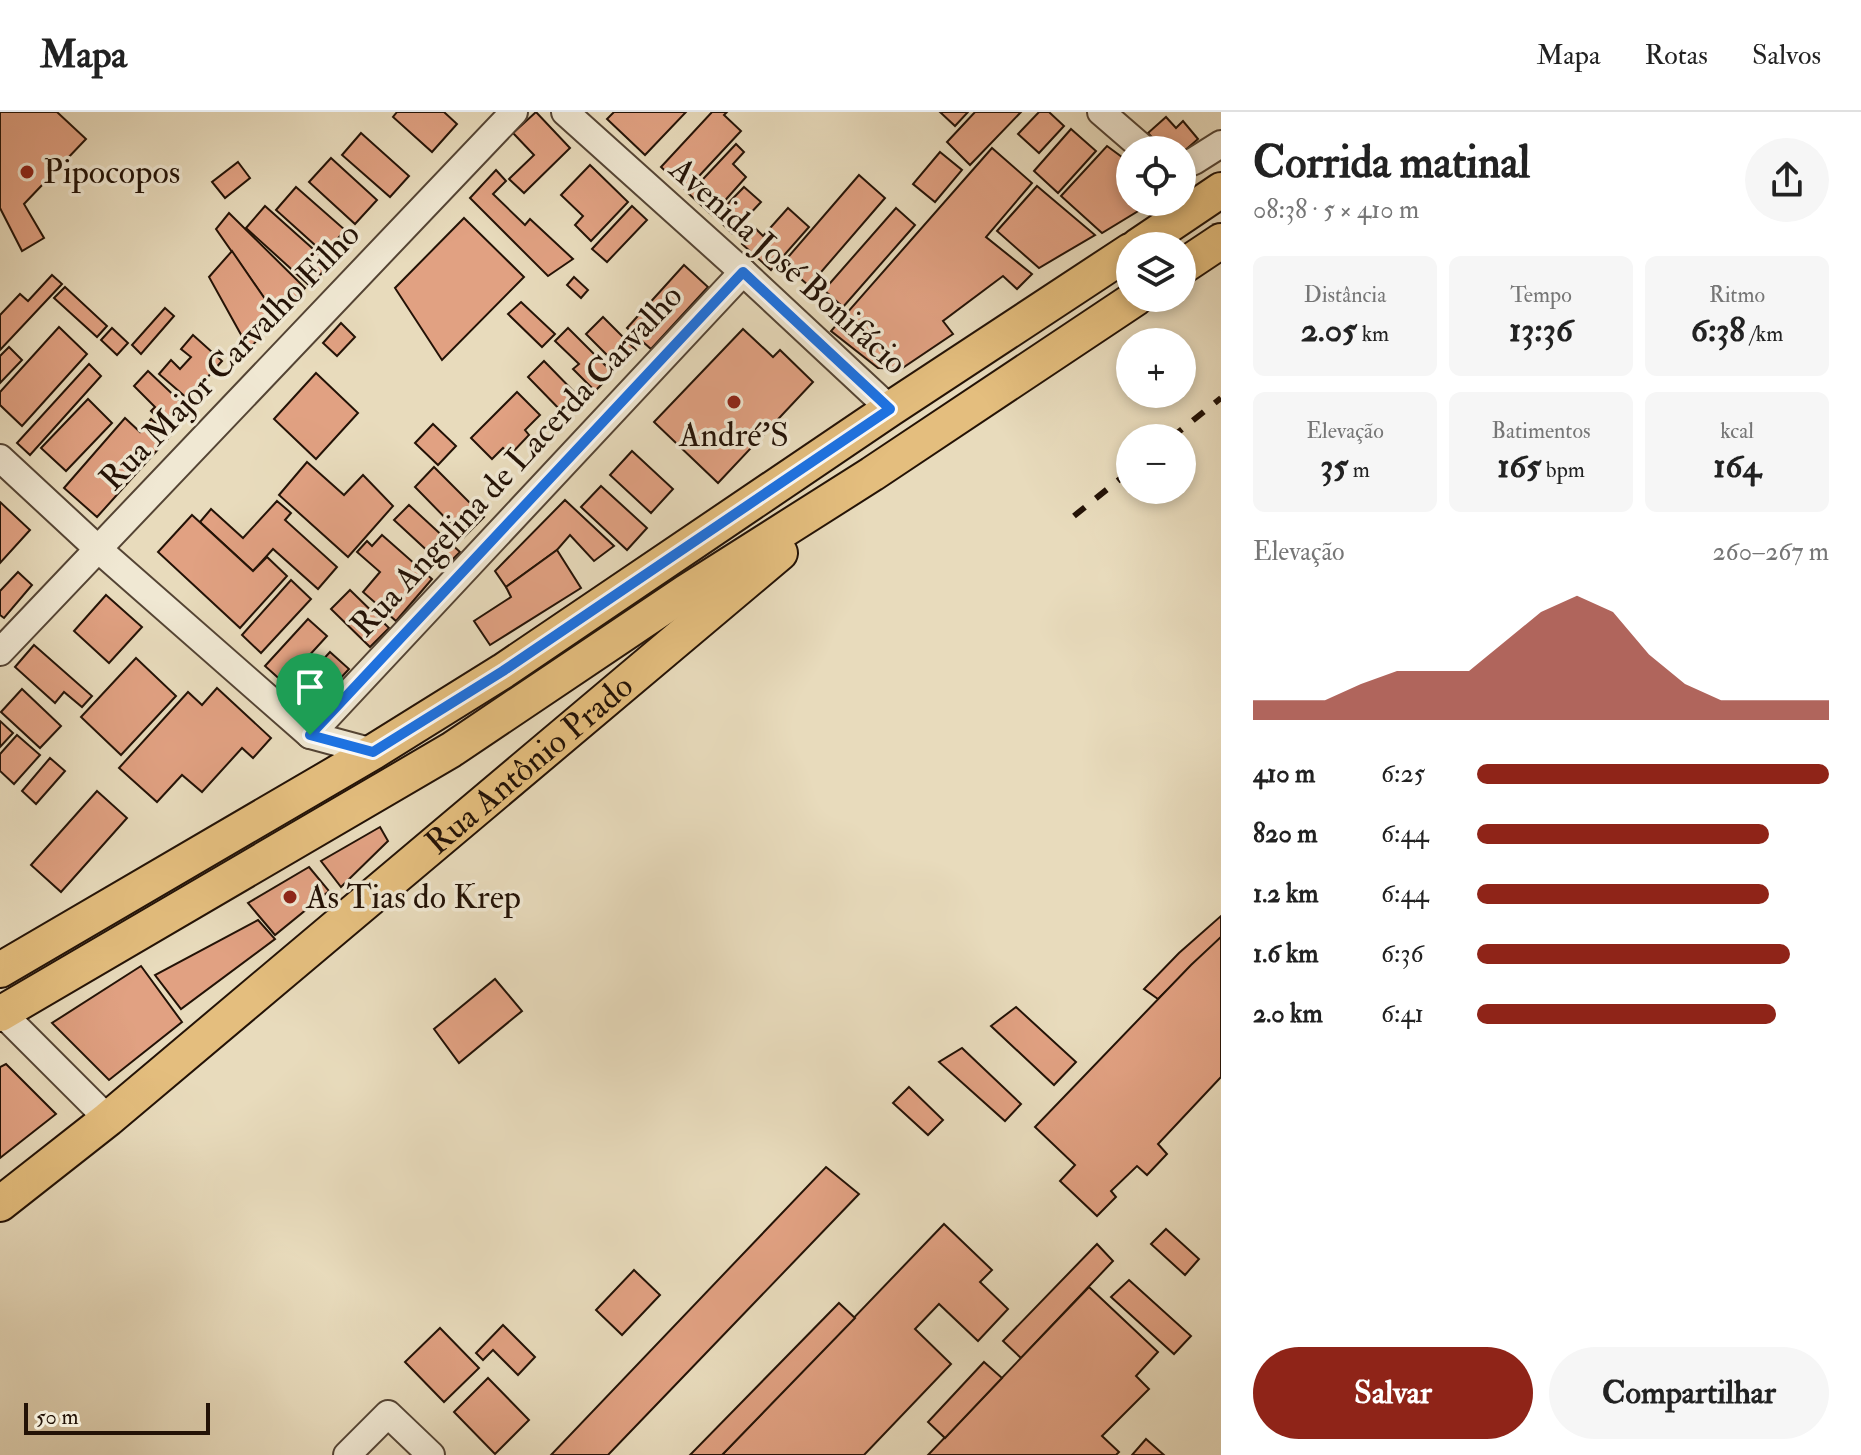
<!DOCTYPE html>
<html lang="pt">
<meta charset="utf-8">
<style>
body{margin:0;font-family:"IM FELL Double Pica",serif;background:#f6f6f6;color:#222;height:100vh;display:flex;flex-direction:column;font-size:30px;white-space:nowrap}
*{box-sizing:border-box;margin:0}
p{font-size:26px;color:#767676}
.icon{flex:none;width:44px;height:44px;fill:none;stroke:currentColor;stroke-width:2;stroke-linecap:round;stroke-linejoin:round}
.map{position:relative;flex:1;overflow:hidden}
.details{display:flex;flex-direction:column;background:#fff;width:640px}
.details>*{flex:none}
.tools{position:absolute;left:1116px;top:24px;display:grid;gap:16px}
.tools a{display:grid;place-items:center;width:80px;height:80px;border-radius:50%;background:#fff;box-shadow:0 4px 12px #0003;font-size:40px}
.scale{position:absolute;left:24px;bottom:20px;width:186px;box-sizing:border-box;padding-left:8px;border:4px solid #231206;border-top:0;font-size:22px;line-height:28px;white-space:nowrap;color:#231206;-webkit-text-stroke:6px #f0e8d3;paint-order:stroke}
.pin{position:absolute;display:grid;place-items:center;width:68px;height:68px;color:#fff;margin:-82px -34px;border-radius:50% 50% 50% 0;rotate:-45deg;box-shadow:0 0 8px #0007}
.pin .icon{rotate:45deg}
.round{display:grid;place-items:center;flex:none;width:84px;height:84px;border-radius:42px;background:#f6f6f6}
.headline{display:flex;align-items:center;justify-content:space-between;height:136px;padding:0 32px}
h1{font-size:44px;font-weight:700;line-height:60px}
.metrics{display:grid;grid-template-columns:repeat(3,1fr);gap:12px;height:136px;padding:8px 32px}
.metrics div{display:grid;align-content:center;border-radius:12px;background:#f6f6f6;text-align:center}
.metrics b{font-size:34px;font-weight:700}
.metrics small{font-size:22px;font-weight:400}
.metrics p{font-size:22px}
.chart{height:224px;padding:16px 32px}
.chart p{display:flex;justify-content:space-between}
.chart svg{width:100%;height:144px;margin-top:8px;fill:#8f2418;opacity:.7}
.action{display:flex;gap:16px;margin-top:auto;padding:16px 32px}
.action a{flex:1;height:92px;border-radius:48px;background:#8f2418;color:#fff;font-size:32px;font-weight:700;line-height:92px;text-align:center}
.action a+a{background:#f6f6f6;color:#222}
ul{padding:0 32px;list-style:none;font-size:26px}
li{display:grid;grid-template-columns:128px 96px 1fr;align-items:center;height:60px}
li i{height:20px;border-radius:10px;background:#8f2418}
header{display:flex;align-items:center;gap:48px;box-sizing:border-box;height:112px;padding:0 40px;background:#fff;border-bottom:2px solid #e0e0e0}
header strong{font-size:38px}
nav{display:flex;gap:44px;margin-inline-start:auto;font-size:28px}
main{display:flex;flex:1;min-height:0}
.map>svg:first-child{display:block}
.building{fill:#e1a182;stroke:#231206;stroke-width:2}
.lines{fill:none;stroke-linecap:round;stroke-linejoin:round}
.minor-casing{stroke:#544434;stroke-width:30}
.major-casing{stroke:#231206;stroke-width:38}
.minor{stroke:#f0e8d3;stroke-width:26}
.major{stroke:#e4be7e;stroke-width:34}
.rail{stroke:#231206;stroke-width:6;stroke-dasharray:14 14;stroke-linecap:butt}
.route-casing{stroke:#fff;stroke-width:16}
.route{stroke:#1a73e8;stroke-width:10}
.poi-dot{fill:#8f2418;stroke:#f0e8d3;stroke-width:3}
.labels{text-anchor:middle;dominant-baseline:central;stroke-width:7;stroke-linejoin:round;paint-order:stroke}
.poi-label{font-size:34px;fill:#231206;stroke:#f0e8d3;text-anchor:start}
.street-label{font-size:34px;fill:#231206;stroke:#f0e8d3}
</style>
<header>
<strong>Mapa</strong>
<nav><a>Mapa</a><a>Rotas</a><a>Salvos</a></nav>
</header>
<main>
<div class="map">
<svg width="1221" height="1343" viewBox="0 0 1221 1343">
<rect width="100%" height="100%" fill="#e8dbbc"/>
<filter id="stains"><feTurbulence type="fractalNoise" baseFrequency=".0025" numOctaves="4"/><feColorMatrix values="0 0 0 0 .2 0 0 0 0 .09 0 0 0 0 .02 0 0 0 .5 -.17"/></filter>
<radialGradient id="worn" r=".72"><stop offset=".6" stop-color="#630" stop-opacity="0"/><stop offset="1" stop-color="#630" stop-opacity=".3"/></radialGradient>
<g class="building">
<polygon points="0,0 57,0 86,27 24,92 44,126 22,139 0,96"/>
<polygon points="397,0 444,0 457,12 432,40 393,5"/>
<polygon points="536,0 570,36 524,81 509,67 534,43 513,21"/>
<polygon points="614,0 686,0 645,43 607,7"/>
<polygon points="712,0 727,0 724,3 741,19 686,78 661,55"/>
<polygon points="940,0 968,0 955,14"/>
<polygon points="975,0 1021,0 970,53 947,30"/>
<polygon points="1039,0 1049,0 1064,14 1039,41 1018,22"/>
<polygon points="1166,5 1176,16 1183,9 1198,27 1182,41 1182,38 1163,38 1148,21"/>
<polygon points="1071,17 1096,39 1058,81 1034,59"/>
<polygon points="361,21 409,64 390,85 342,43"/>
<polygon points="736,32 744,40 733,52 746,65 712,103 689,82"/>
<polygon points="1107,34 1130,51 1130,90 1153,90 1102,121 1061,84"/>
<polygon points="992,36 1032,71 986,125 1032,162 1017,177 1003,164 943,209 953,222 901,257 878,256 831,219"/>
<polygon points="940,40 962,58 935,90 913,72"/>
<polygon points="331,46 377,88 355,112 309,70"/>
<polygon points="238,50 250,66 225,86 212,70"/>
<polygon points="590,53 628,90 591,129 575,113 583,104 561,83"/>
<polygon points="496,58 506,69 493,82 525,113 530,107 573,147 548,164 470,86"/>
<polygon points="859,63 885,86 809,174 783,151"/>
<polygon points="1037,74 1095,123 1039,156 997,119"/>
<polygon points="296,75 345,118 325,142 276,98"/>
<polygon points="744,75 761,90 732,121 715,105"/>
<polygon points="265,94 330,152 310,174 246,116"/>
<polygon points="632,94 647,108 607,150 592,137"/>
<polygon points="788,96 809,115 771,158 742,132 756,117 763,124"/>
<polygon points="896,96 915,113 843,195 824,178"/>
<polygon points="229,101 305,176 278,206 216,117"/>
<polygon points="464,106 524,165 442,248 395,176"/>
<polygon points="232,139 278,206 249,237 209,165"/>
<polygon points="684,153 708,175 651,237 627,216"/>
<polygon points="52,163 62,172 0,238 0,203 20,182 28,189"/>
<polygon points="574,165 588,178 581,186 567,173"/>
<polygon points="65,175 107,214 97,225 54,186"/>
<polygon points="521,190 555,222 542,235 508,202"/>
<polygon points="165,196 174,204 141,242 132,233"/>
<polygon points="603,205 636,238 619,255 586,222"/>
<polygon points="341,211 355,225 337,244 323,231"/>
<polygon points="59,215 87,242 22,314 0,293 0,280"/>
<polygon points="112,216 128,231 117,243 101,228"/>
<polygon points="568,216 613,261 595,279 573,257 579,252 555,229"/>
<polygon points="743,217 773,245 780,238 813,270 718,371 654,310"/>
<polygon points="193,223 222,249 188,287 159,262 171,248 180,257 191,245 181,237"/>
<polygon points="9,235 22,248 0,271 0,244"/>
<polygon points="544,249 584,290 568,306 528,265"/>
<polygon points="89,252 101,264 30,343 17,331"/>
<polygon points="148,259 182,291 163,311 151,299 155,295 134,274"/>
<polygon points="316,261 358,301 316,347 274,307"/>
<polygon points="517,280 540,303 525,318 529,323 510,343 503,336 492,347 471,326"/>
<polygon points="88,287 112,311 66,359 41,336"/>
<polygon points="125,306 140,320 151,307 170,324 97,405 64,376"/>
<polygon points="433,312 456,334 438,353 415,331"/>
<polygon points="632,339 673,377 651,401 610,363"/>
<polygon points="307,350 344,383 363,363 393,394 348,445 279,383"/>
<polygon points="434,355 484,405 464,425 415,375"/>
<polygon points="601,374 647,416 627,438 581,395"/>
<polygon points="565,388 614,434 594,449 570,423 557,438 506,475 495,459"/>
<polygon points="277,389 291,401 285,408 337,455 318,477 273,437 253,459 200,410 211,397 243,426"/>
<polygon points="0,390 30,418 0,451"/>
<polygon points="409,393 460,440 445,455 394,408"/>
<polygon points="192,403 253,459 267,445 287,464 240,516 158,440"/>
<polygon points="382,423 432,467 396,509 363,480 380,460 357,440 367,429 372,434"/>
<polygon points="557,438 581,476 490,533 474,509 511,485 506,475"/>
<polygon points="18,460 32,473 4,506 0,503 0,479"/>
<polygon points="291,468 311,487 261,541 242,523"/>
<polygon points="350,478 389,516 370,535 331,497"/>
<polygon points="106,483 142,515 109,551 74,519"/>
<polygon points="308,507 327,524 284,571 265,554"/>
<polygon points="34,533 92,584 82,595 64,580 55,591 15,555"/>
<polygon points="330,540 349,557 314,595 295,578"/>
<polygon points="136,546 176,584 121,643 81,605"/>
<polygon points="217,576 271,626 253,646 242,636 202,680 182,663 157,690 119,656 188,580 202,593"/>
<polygon points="22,577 61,614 40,636 1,600"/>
<polygon points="0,609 13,621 0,635"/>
<polygon points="17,623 40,643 14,672 0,659 0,642"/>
<polygon points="50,646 65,659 36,692 22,679"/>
<polygon points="97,679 127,706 61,780 31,753"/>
<polygon points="380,715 388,729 341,775 321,749"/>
<polygon points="309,755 329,779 275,823 248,791"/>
<polygon points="1221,804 1221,825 1158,887 1144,877 1179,841"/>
<polygon points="258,808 275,827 181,897 155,863"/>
<polygon points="1221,825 1221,965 1158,1032 1167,1042 1147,1063 1137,1054 1111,1079 1116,1085 1097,1104 1060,1069 1075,1053 1035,1015 1191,853"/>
<polygon points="141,854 182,910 109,968 52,911"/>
<polygon points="495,867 522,899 459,951 434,917"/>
<polygon points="1016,895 1076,950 1054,973 991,914"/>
<polygon points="962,936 1021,992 1005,1009 939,950"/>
<polygon points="6,952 56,1002 0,1046 0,955"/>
<polygon points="909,975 943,1008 928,1023 893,991"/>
<polygon points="826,1055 859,1082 608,1343 551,1343"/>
<polygon points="944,1112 992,1158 980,1170 1008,1197 978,1229 939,1192 915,1217 951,1252 864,1343 722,1343"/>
<polygon points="1166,1117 1199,1147 1185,1163 1151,1132"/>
<polygon points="1097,1132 1113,1149 1021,1246 1003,1229"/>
<polygon points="634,1158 660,1183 622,1223 596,1198"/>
<polygon points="1129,1168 1191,1224 1174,1242 1111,1185"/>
<polygon points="1089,1175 1158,1240 1136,1264 1149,1277 1102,1324 1119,1340 1116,1343 928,1343"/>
<polygon points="839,1191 855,1206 722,1343 690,1343"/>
<polygon points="503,1213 535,1245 518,1263 493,1238 483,1248 476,1241"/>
<polygon points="440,1216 479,1256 444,1290 405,1250"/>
<polygon points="984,1250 1002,1266 945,1326 928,1310"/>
<polygon points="488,1266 529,1308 495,1342 454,1300"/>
<polygon points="1146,1327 1164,1343 1132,1343"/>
</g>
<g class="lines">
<g class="minor-casing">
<g id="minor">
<polyline points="565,0 743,160 890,297"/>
<polyline points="1101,0 1145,38"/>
<polyline points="1182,54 1194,49 1221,32"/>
<polyline points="0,346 97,436 310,623 373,640"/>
<polyline points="0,540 514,0"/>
<polyline points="310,623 743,160"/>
<polyline points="2,901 108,1007"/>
<polyline points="347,1343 388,1302 431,1343"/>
</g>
</g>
<g class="major-casing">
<g id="major">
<polyline points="1138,134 1221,78"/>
<polyline points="1182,155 1221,129"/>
<polyline points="0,858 373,640 503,559 890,297 1130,139"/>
<polyline points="0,902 451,638 686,480 872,362 1136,186"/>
<path id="s1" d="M0,1092L108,1007L780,441"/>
</g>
</g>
<use href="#minor" class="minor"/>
<use href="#major" class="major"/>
<g class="rail">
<polyline points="1171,326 1221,286"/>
<polyline points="1074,404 1130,359"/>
</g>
</g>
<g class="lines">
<g class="route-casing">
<polygon id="route" points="743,160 890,297 503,559 373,640 310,623"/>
</g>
<use href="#route" class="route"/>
</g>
<g class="poi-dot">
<circle cx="27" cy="60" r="8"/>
<circle cx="734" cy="290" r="8"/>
<circle cx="290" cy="785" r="8"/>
</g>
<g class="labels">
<g class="poi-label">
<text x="43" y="60">Pipocopos</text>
<text x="734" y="323" text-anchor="middle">André'S</text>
<text x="306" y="785">As Tias do Krep</text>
</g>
<g class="street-label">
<text transform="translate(788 154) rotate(42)">Avenida José Bonifácio</text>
<text transform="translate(230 245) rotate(-46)">Rua Major Carvalho Filho</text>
<text transform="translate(517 349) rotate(-47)">Rua Angelina de Lacerda Carvalho</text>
<text stroke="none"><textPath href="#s1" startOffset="688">Rua Antônio Prado</textPath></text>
</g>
</g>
<rect width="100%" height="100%" filter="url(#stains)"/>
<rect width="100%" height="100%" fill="url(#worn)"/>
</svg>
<div class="tools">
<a><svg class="icon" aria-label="locate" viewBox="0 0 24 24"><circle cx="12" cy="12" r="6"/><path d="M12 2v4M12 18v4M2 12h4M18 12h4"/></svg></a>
<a><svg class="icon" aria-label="layers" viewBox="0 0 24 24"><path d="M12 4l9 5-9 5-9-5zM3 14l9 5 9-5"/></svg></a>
<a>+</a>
<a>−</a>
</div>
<div class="scale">50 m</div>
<div class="pin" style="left:310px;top:623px;background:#1e9e55"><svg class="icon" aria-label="arrive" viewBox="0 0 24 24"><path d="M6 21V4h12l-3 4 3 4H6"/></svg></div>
</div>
<section class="details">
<div class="headline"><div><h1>Corrida matinal</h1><p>08:38 · 5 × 410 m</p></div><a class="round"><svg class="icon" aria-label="share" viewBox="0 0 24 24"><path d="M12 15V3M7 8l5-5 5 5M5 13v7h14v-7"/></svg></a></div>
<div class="metrics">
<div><p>Distância</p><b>2.05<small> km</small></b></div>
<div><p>Tempo</p><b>13:36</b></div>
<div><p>Ritmo</p><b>6:38<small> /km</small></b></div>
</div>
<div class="metrics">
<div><p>Elevação</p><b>35<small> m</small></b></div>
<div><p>Batimentos</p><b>165<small> bpm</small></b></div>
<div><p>kcal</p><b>164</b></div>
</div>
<div class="chart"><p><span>Elevação</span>260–267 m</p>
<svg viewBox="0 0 160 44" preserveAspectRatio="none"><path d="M0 44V38L10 38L20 38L30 33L40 29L50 29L60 29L70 20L80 11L90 6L100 11L110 24L120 33L130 38L140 38L150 38L160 38V44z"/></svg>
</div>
<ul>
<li><b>410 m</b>6:25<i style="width:100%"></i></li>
<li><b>820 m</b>6:44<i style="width:83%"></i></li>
<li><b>1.2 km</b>6:44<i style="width:83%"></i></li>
<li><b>1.6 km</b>6:36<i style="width:89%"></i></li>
<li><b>2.0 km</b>6:41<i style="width:85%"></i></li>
</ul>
<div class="action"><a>Salvar</a><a>Compartilhar</a></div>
</section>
</main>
